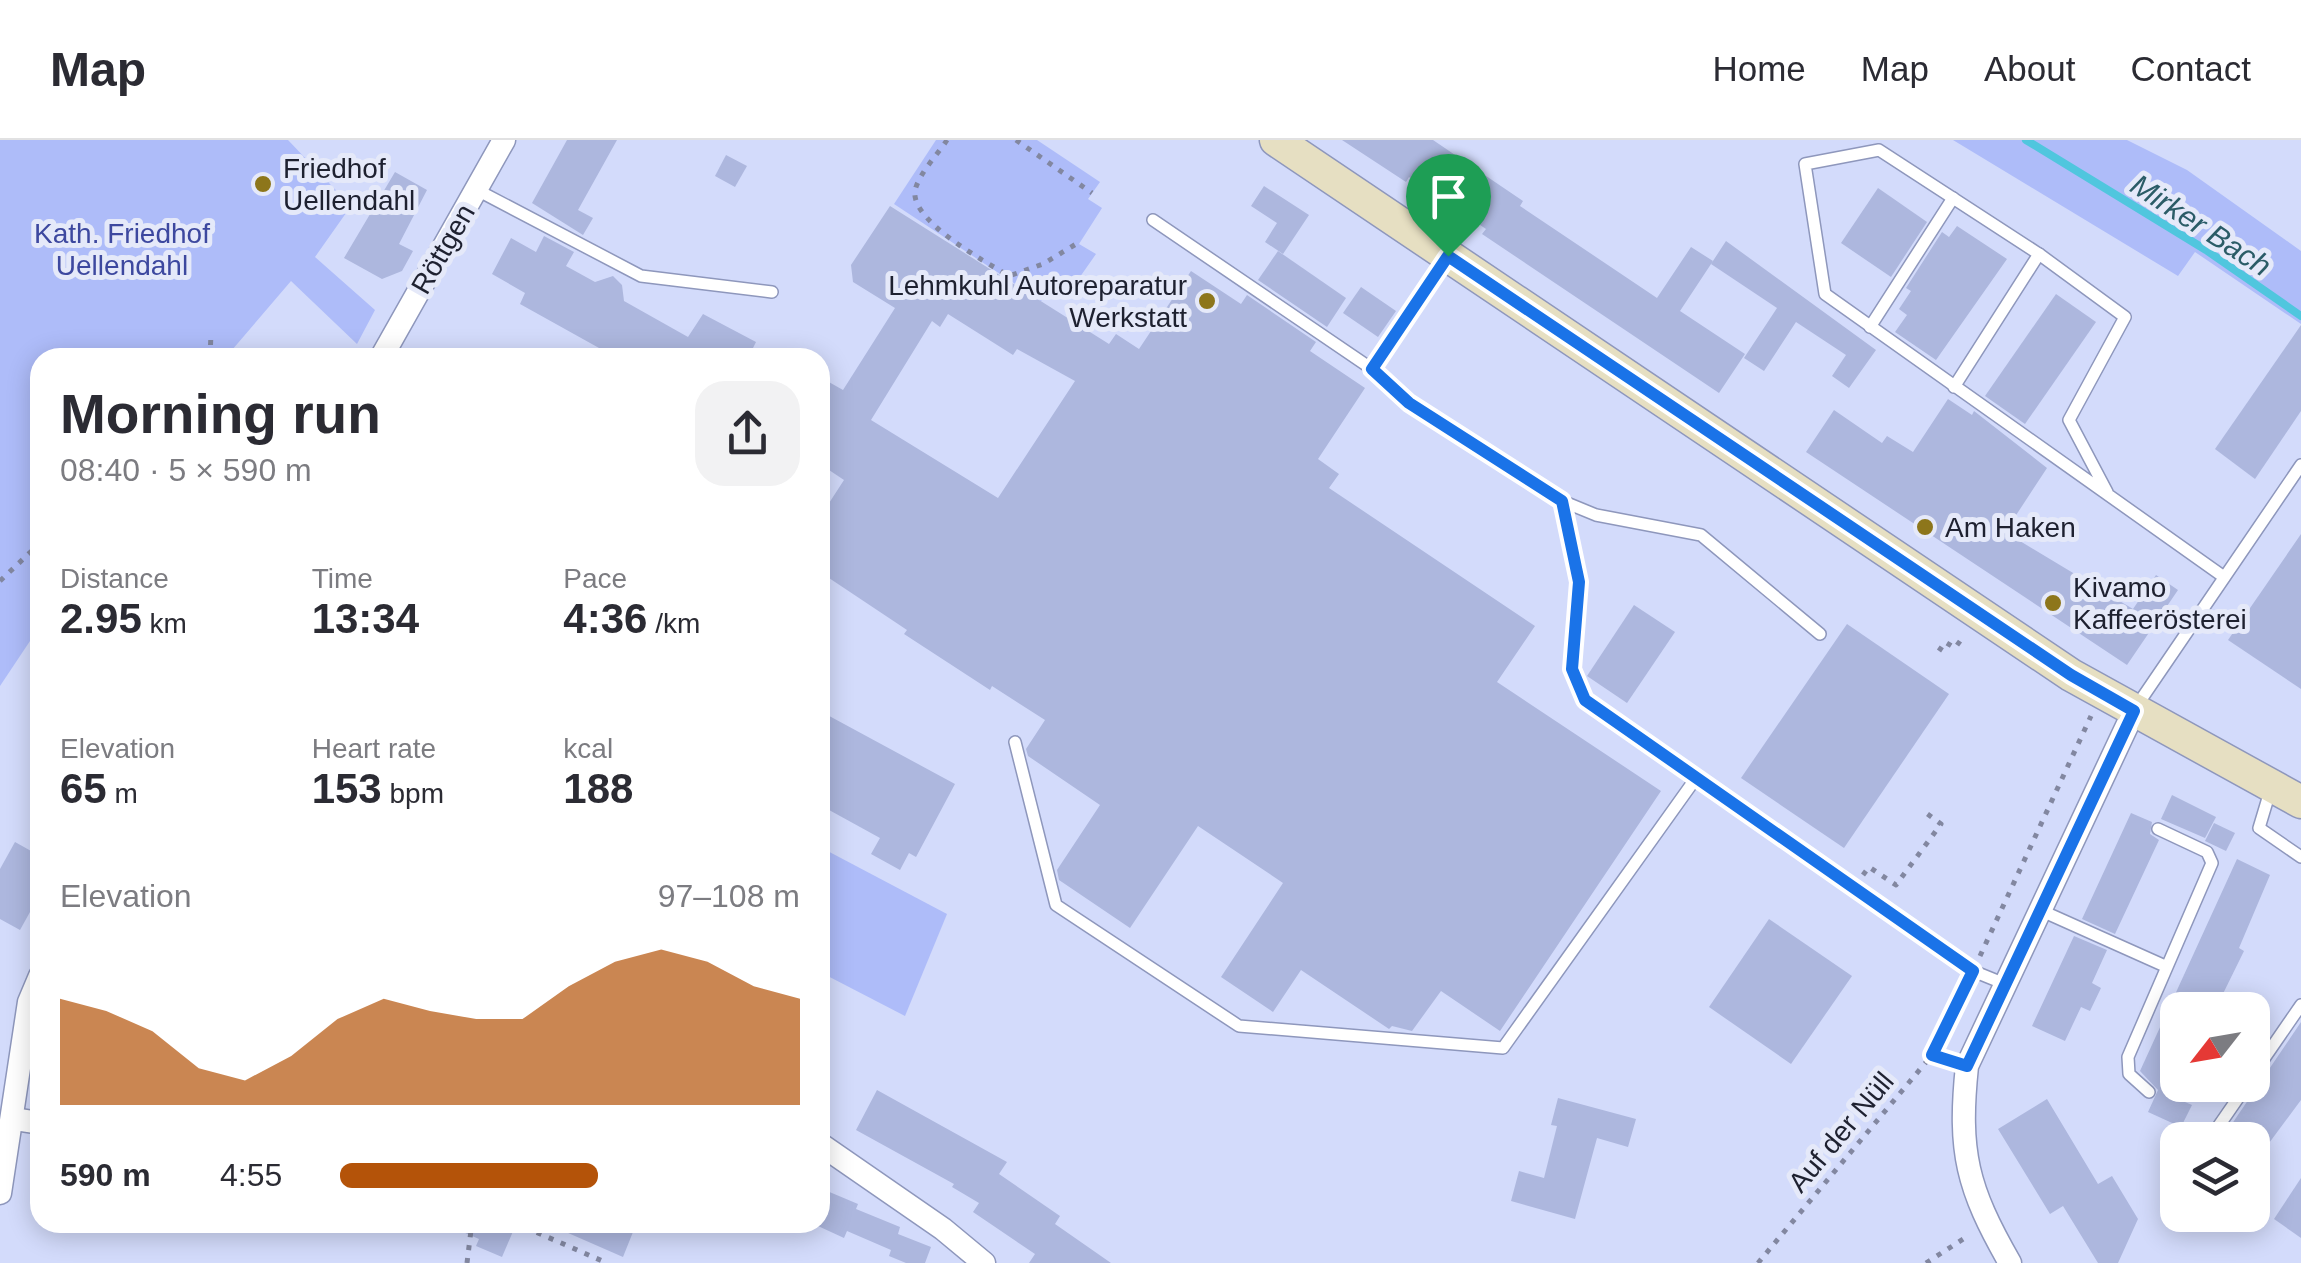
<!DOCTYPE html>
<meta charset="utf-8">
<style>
body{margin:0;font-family:Arial,sans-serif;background:#f2f2f3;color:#2b2b33;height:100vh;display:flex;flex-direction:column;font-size:38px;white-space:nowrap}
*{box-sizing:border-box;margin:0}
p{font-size:32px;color:#7c7c81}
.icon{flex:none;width:55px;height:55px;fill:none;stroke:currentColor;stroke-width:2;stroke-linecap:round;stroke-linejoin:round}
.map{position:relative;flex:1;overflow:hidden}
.drawer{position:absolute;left:30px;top:208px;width:800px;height:885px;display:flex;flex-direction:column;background:#fff;border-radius:30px;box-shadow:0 5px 25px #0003}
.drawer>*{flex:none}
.needle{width:65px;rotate:239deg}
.buttons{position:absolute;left:2160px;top:852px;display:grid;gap:20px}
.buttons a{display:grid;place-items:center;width:110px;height:110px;border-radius:20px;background:#fff;box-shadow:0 5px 25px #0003;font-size:50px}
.pin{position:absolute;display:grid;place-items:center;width:85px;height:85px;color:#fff;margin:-102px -42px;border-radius:50% 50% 50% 0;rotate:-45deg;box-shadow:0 0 10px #0007}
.pin .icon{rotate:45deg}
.round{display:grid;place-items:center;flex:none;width:105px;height:105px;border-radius:30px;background:#f2f2f3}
.headline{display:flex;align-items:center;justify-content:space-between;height:170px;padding:0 30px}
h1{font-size:55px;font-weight:700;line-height:75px}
.stats{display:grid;grid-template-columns:repeat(3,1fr);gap:15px;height:170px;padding:10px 30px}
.stats div{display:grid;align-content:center}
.stats b{font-size:42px;font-weight:700}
.stats small{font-size:28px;font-weight:400}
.stats p{font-size:28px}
.chart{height:280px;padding:20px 30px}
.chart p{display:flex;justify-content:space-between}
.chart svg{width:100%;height:180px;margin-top:10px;fill:#b45309;opacity:.7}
ul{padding:0 30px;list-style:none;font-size:32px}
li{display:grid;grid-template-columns:160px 120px 1fr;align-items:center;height:75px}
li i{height:25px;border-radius:12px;background:#b45309}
header{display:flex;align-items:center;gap:60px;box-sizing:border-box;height:140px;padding:0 50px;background:#fff;border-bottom:2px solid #e1e1e2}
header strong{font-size:48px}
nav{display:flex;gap:55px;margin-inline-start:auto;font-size:35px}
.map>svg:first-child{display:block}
.green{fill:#aebcf9}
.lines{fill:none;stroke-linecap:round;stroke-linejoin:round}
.stream{stroke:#50c6de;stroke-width:8}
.building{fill:#adb7de;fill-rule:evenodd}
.lane-casing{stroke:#8e97bc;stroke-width:14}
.street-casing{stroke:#8e97bc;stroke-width:25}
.secondary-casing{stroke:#8e97bc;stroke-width:35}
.path{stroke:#8287a0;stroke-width:5;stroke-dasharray:5 8;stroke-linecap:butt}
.lane{stroke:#fff;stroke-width:11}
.street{stroke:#fff;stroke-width:22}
.secondary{stroke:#e6dfc2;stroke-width:32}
.route-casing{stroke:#fff;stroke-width:20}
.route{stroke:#1a73e8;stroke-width:12}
.poi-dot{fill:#8d761b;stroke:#e5e9f9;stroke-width:4}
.labels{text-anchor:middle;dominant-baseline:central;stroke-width:10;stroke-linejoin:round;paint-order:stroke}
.poi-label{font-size:28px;fill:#1e2130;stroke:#e5e9f9;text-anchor:start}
.park-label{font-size:28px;fill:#3d489f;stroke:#e5e9f9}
.street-label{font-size:28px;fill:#1e2130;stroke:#e5e9f9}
.water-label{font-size:30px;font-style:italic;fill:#2b5c67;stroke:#e5e9f9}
</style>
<header>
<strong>Map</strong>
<nav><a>Home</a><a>Map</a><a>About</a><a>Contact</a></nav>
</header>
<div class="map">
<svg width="2301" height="1123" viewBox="0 0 2301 1123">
<rect width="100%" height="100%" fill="#d3dbfb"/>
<g class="green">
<polygon points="0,0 288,0 351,66 315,117 375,170 357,204 291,141 226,217 40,218 40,486 0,546"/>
<polygon points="936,0 1037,0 1100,42 1088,59 1102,68 1079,104 1096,114 1075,144 1049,150 1041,161 894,64"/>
<polygon points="1953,0 2127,0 2187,30 2301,111 2301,184 2195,112 2178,136"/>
<polygon points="820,707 947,774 905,876 820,832"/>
</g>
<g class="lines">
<polyline class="stream" points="2026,0 2206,110 2301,176"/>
</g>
<g class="building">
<polygon points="567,0 617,0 578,70 593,78 583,95 532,63"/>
<polygon points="1342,0 1433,0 1523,61 1520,66 1657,158 1691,107 1713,121 1680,171 1745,214 1719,253 1482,94 1486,89 1409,37 1406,42"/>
<polygon points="726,15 747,26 735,47 715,36"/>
<polygon points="395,32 427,50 399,104 413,111 402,131 382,139 344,118"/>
<polygon points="1264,46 1309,75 1283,114 1265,102 1277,83 1251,66"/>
<polygon points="1878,48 1927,82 1891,137 1841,103"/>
<path d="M890,66L1109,204L1116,194L1139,209L1191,131L1241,164L1247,155L1316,202L1310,211L1365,248L1318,319L1339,334L1329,348L1535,486L1497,542L1661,651L1500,891L1441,851L1412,891L1392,886L1389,889L1301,830L1273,872L1221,837L1283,743L1198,686L1130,788L1059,740L1057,730L1100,665L1028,616L1026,609L1045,580L992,546L990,550L904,494L907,490L820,432V377L844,340L820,324V237L843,250L895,168L853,142L851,125ZM948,174L1013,215L1017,209L1075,241L998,358L871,280L932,181L940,187Z"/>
<polygon points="1957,86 2007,119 1936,220 1895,192 1907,175 1899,169 1911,151 1906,148 1942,92 1949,97"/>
<polygon points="544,96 574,112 566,126 595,142 613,136 622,145 624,161 688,197 703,174 756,202 748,218 617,218 520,164 525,153 492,134 511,98 536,112"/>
<polygon points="1726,101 1876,210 1849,248 1832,236 1846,215 1796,182 1764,231 1744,218 1777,168 1711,124"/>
<polygon points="1278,111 1346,158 1327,187 1258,140"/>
<polygon points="1361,147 1396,171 1378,197 1343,173"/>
<polygon points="2056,154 2096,182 2025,284 1985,256"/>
<polygon points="2301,185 2301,271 2255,339 2215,309"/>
<polygon points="1948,259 1972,275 1974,271 2047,328 2005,392 2133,469 2156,435 2178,450 2127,525 1806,312 1834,270 1882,303 1887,296 1913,312"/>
<polygon points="2301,394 2301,549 2228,500"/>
<polygon points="1634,465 1675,492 1627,563 1587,536"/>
<polygon points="1847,484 1949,554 1844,708 1741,638"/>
<polygon points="820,571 955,644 916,717 909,713 900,730 871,714 880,698 820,665"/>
<polygon points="2172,655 2216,677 2205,698 2161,679"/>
<polygon points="2131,673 2152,682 2150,694 2159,700 2115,794 2082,779"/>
<polygon points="2214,683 2235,693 2226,711 2205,701"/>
<polygon points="15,702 40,716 40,754 20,790 0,779 0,729"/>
<polygon points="2237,719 2270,735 2239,808 2244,811 2215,870 2178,870 2178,959 2192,965 2181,987 2148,972 2158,950 2140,931"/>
<polygon points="1769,779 1852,836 1791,924 1709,867"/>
<polygon points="2074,796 2107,810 2092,843 2101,848 2090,871 2081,867 2065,901 2032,886"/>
<polygon points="2301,882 2301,960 2252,1026 2252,1000 2221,1000"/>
<polygon points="877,950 1007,1022 999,1034 1060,1076 1055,1084 1111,1123 1029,1123 1035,1114 973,1072 979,1063 952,1047 954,1044 856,990"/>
<polygon points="1558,958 1636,979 1628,1007 1597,998 1575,1079 1511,1061 1519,1031 1544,1038 1557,986 1551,985"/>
<polygon points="2047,959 2098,1044 2112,1036 2138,1079 2118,1123 2098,1123 2063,1066 2050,1074 1998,989"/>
<polygon points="2301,1038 2301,1098 2274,1079"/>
<polygon points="820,1048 858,1064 856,1069 900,1087 898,1094 931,1107 925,1123 906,1123 889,1116 891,1110 847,1091 844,1098 818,1086"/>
<polygon points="440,1082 517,1082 502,1117 476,1106 479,1099"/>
<polygon points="543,1082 637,1082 623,1117"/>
</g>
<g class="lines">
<g class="lane-casing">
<g id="lane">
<polyline points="477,50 641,136 772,152"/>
<polyline points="1153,80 1372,229 1409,263 1562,361 1596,375 1701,395 1820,494"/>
<polyline points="1870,187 1953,58"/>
<polyline points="1372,229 1445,120"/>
<polyline points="1954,247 2039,114"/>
<polyline points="2107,352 2069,280 2125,177 2039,114 1879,10 1805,24 1825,154 2224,437"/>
<polyline points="2136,567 2301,325"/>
<polyline points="1015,602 1056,765 1239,886 1503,908 1696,638 1585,560 1573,529 1579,442 1562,361"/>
<polyline points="1696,638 1973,831 2005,844"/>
<polyline points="2271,648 2259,688 2301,717"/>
<polyline points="2042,771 2165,826"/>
<polyline points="2252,936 2301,865"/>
<polyline points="2149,952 2129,934 2128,917 2212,723 2207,712 2158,689"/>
<polyline points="2209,1000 2247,945"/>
</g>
</g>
<g class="street-casing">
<g id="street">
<polyline points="381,218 504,0"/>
<polyline points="14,979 40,983"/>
<polyline points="820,1004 943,1089 984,1123"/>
<polyline points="0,1053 29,862 40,836"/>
<path d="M2010,1123C1967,1048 1958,1012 1967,926L2134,571"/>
</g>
</g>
<g class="secondary-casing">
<polyline id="secondary" points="1276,0 2071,535 2301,662"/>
</g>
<g class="path">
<path d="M947,0C938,14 922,30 916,47C904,78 986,122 1009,136L1043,124L1081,101"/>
<polyline points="1016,0 1092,53"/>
<polyline points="210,218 211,193"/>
<polyline points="0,441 40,403"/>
<polyline points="1939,511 1945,502 1955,508 1963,497"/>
<polyline points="1863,735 1869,727 1896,745 1941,684 1922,670"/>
<polyline points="1980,816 2091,576"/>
<polyline points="1932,915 1964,849"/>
<polyline points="513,1082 607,1123"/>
<polyline points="467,1123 472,1082"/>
<polyline points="1758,1123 1932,915 1945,919"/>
<polyline points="1926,1123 1968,1096"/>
</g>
<use href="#lane" class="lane"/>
<use href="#street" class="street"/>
<use href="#secondary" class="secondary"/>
</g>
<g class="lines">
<g class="route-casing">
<polygon id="route" points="1448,116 2071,535 2134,571 1967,926 1932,915 1973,831 1585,560 1572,529 1579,442 1562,361 1409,263 1372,229"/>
</g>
<use href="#route" class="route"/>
</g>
<g class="poi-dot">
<circle cx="263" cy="44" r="10"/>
<circle cx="1207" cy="161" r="10"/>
<circle cx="1925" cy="387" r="10"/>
<circle cx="2053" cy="463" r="10"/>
</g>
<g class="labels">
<g class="poi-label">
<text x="283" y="28">Friedhof<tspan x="283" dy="32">Uellendahl</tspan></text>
<text x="1187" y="145" text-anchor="end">Lehmkuhl Autoreparatur<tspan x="1187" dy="32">Werkstatt</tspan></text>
<text x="1945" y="387">Am Haken</text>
<text x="2073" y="447">Kivamo<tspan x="2073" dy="32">Kaffeerösterei</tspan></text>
</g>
<g class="park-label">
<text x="122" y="93">Kath. Friedhof<tspan x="122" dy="32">Uellendahl</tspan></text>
</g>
<g class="street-label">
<text transform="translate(443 109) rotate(-60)">Röttgen</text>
<text transform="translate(1841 992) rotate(-50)">Auf der Nüll</text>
</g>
<g class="water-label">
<text transform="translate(2201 85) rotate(33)">Mirker Bach</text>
</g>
</g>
</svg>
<div class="buttons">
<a><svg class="needle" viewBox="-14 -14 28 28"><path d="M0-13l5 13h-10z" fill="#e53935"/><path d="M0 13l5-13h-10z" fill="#7c7c81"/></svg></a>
<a><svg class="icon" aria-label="layers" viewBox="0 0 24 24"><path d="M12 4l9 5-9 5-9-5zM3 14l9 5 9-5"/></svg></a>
</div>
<div class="pin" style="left:1448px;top:116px;background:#1e9e55"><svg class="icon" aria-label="arrive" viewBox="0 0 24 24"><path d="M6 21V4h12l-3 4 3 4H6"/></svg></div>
<section class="drawer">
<div class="headline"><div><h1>Morning run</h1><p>08:40 · 5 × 590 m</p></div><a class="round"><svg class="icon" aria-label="share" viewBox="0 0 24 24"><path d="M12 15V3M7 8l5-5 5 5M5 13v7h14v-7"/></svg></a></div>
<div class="stats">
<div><p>Distance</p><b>2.95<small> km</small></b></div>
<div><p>Time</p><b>13:34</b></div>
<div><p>Pace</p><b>4:36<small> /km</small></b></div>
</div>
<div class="stats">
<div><p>Elevation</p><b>65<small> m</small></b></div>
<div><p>Heart rate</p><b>153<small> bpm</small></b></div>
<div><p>kcal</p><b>188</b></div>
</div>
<div class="chart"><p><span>Elevation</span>97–108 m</p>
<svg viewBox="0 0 160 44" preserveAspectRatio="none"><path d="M0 44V18L10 21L20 26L30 35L40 38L50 32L60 23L70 18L80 21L90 23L100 23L110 15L120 9L130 6L140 9L150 15L160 18V44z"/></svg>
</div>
<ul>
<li><b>590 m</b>4:55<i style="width:56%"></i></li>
</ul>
</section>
</div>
